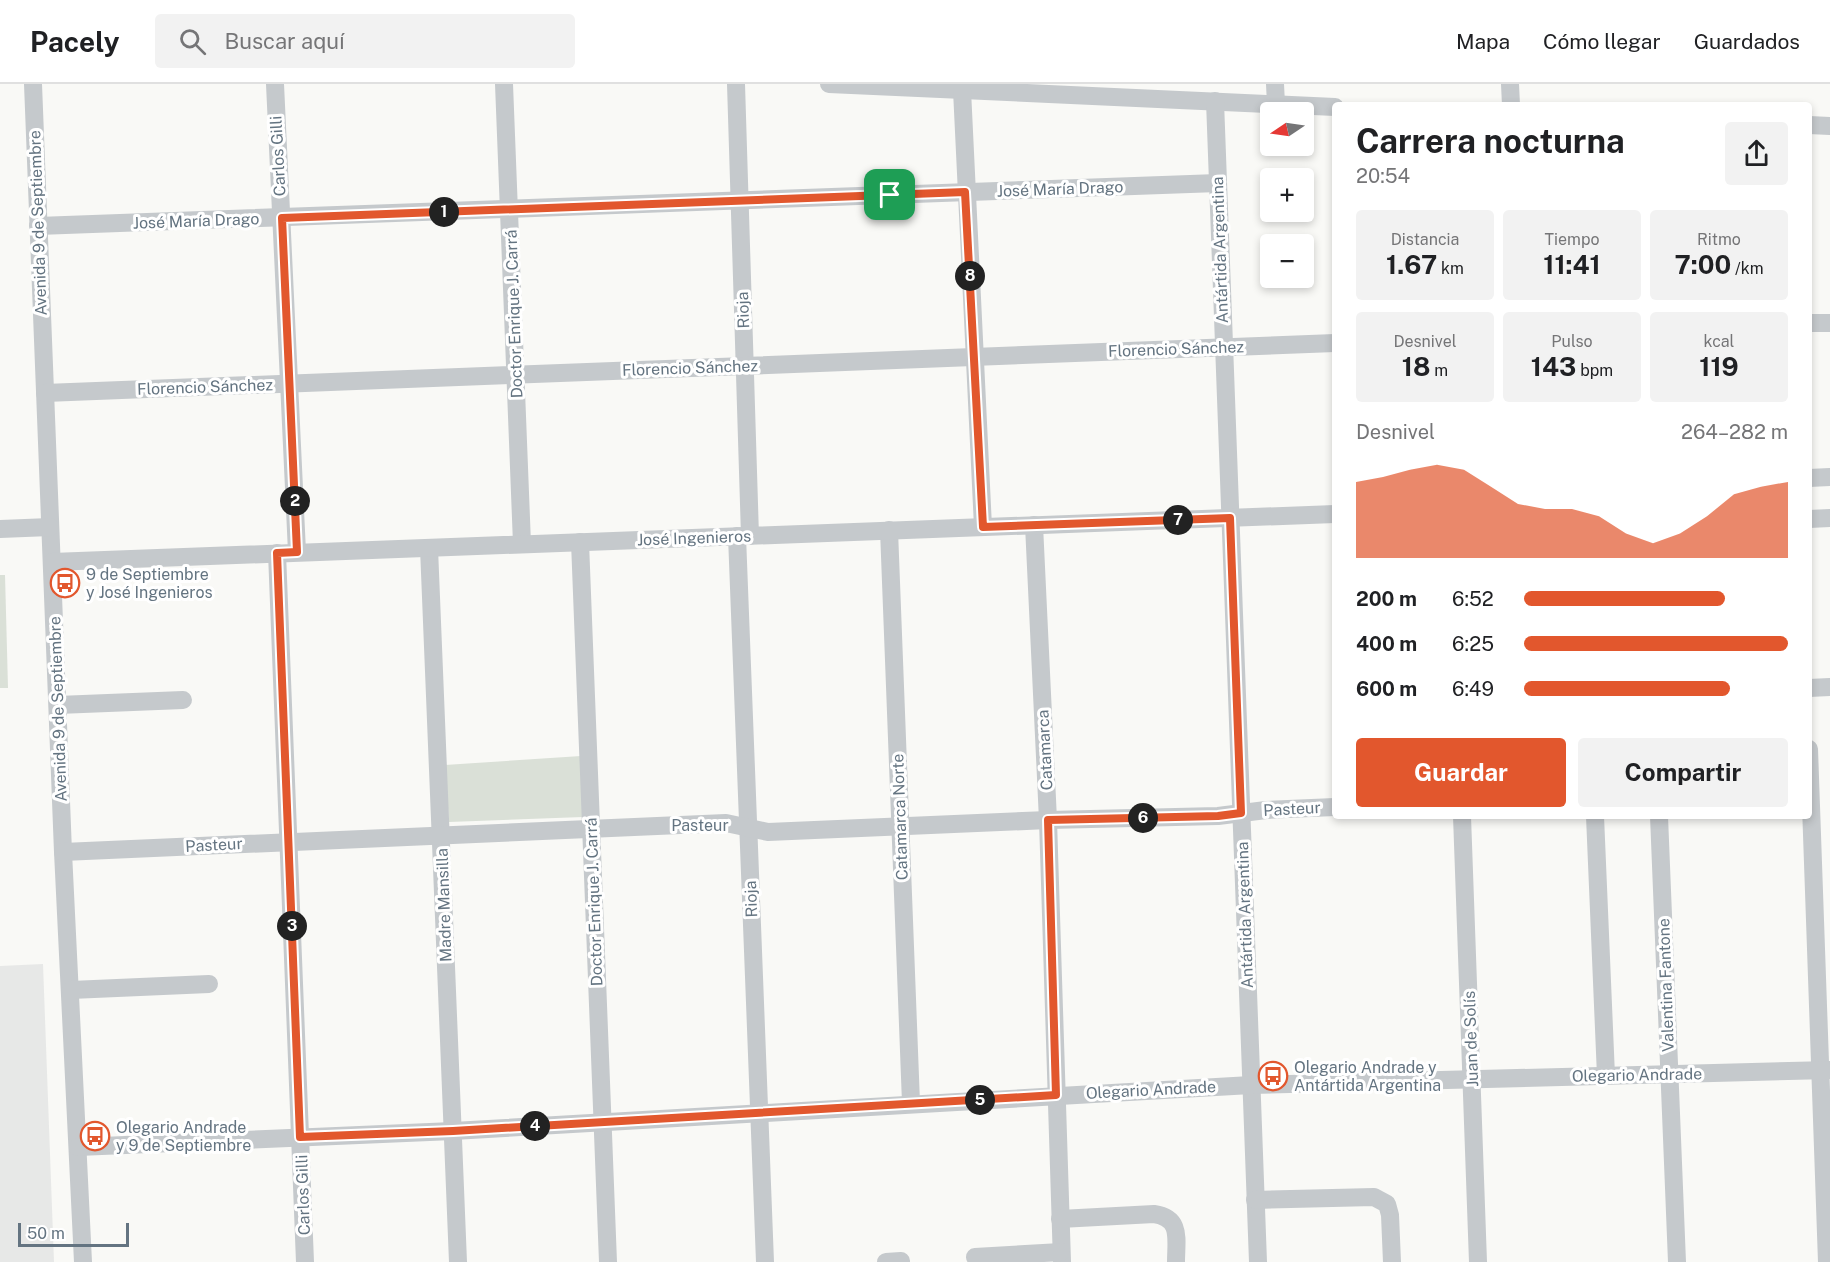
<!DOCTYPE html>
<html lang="es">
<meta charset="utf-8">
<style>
body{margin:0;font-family:"Public Sans",sans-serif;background:#f2f2f2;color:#202124;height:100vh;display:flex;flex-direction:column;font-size:22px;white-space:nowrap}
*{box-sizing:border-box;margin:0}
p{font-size:20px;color:#757577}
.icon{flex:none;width:33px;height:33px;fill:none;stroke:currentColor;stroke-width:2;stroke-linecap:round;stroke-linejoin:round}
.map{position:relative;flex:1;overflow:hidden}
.details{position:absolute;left:1332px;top:18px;width:480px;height:717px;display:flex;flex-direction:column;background:#fff;border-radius:6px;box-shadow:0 3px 9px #0003}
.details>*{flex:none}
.needle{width:39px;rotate:257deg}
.tools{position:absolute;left:1260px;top:18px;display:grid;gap:12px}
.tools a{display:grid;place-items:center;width:54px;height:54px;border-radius:6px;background:#fff;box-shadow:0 3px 9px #0003;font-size:30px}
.scale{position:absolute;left:18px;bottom:15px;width:111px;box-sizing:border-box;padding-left:6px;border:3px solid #647481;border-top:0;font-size:16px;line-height:21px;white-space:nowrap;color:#647481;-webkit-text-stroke:4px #fff;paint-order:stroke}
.pin{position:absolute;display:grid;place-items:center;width:51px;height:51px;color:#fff;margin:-26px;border-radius:12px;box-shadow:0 3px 9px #0006}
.km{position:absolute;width:30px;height:30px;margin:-15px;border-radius:50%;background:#222;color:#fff;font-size:16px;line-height:30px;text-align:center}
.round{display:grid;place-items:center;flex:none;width:63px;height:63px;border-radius:6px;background:#f2f2f2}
.headline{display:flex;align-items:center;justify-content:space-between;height:102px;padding:0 24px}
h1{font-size:33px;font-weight:700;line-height:45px}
.stats{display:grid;grid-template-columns:repeat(3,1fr);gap:9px;height:102px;padding:6px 24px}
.stats div{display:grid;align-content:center;border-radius:6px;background:#f2f2f2;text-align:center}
.stats b{font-size:26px;font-weight:700}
.stats small{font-size:16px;font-weight:400}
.stats p{font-size:16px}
.chart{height:168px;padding:12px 24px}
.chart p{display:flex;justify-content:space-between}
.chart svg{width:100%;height:108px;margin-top:6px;fill:#e2572d;opacity:.7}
.primary-button{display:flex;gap:12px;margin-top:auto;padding:12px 24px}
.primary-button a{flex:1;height:69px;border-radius:6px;background:#e2572d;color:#fff;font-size:24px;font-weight:700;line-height:69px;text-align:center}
.primary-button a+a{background:#f2f2f2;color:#202124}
ul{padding:0 24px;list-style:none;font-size:20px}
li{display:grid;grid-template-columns:96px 72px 1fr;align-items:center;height:45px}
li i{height:15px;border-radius:8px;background:#e2572d}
header{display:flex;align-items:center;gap:36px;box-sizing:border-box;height:84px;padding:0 30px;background:#fff;border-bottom:2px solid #e0e0e0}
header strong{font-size:28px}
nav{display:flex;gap:33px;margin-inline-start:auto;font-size:21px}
.search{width:420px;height:54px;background:#f2f2f2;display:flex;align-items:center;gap:15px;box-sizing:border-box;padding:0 21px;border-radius:6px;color:#757577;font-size:22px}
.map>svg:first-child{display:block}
.built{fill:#e7e8e7}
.green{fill:#dae0d7}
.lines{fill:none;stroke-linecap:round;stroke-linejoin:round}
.minor{stroke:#c5c9cc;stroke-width:18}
.route-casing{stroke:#fff;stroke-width:12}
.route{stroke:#e2572d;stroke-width:8}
.labels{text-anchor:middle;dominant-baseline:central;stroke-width:6;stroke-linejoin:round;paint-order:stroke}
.street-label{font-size:16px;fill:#647481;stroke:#fff}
.poi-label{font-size:16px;fill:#647481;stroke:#fff;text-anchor:start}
</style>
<header>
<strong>Pacely</strong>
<div class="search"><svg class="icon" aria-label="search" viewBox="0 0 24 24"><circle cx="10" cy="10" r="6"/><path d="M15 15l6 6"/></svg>Buscar aquí</div>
<nav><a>Mapa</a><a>Cómo llegar</a><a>Guardados</a></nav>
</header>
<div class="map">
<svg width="1830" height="1178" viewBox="0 0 1830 1178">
<rect width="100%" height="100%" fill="#f9f9f6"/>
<polygon class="built" points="43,880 54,1178 0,1178 0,882"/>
<g class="green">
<polygon points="0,491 5,491 8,604 0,604"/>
<polygon points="581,672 583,733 449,738 445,681"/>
</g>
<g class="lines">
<g class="minor">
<polyline points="33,0 63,768 83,1178"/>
<polyline points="275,0 297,468"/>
<polyline points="504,0 522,460"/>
<polyline points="736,0 750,452"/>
<polyline points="829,0 1335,23"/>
<polyline points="1275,0 1276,20"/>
<polyline points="1510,0 1511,21"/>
<polyline points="962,6 983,443"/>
<polyline points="1215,17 1258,1178"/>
<polyline points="1809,41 1830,42"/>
<polyline points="38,142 1218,99"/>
<polyline points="1809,239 1830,239"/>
<polyline points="45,309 1335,259"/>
<polyline points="1809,394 1830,393"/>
<polyline points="1809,435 1830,434"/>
<polyline points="1034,441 1048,736 1062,1178"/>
<polyline points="0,445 50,443"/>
<polyline points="889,446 911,1019"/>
<polyline points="737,452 765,1178"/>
<polyline points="580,458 608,1178"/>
<polyline points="429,464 458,1178"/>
<polyline points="277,469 305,1178"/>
<polyline points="52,478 1335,430"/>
<polyline points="1809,604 1830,603"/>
<polyline points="58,621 183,616"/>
<polyline points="1809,665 1827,1178"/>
<polyline points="1462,732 1478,1178"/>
<polyline points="1595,732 1606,992"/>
<polyline points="1659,732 1677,1178"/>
<polyline points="63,768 726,739 768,748 1048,736 1218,732 1266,726 1335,723"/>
<polyline points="71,906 209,900"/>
<polyline points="78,1063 453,1047 1251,1001 1830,986"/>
<polyline points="1255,1116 1374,1113 1387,1120 1390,1131 1392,1178"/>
<path d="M1060,1135L1154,1130C1182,1134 1176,1155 1176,1178"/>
<polyline points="975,1173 1061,1168"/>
<polyline points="886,1178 901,1177"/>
</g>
</g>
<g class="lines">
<g class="route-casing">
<polygon id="route" points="965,108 983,443 1230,434 1241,729 1218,732 1048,736 1056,1011 453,1047 300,1053 277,469 297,468 282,134"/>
</g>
<use href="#route" class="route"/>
</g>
<defs>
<g id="bus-ring" transform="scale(1.5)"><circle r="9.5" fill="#fff" stroke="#e2572d" stroke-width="1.5"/><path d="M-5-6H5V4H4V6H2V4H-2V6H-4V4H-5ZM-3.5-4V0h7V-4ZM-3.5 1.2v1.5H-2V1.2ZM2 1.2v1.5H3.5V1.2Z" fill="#e2572d"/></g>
</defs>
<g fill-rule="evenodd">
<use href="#bus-ring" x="65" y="499"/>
<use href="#bus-ring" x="1273" y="992"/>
<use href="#bus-ring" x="95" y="1052"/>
</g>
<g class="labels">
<g class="street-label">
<text transform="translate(278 72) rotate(-93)">Carlos Gilli</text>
<text transform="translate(1060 105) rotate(-2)">José María Drago</text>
<text transform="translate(196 137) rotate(-2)">José María Drago</text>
<text transform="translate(38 139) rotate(-92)">Avenida 9 de Septiembre</text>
<text transform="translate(1220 166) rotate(-92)">Antártida Argentina</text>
<text transform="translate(743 226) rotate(-92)">Rioja</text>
<text transform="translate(514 230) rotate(-92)">Doctor Enrique J. Carrá</text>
<text transform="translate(1176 265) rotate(-2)">Florencio Sánchez</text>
<text transform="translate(690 284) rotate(-2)">Florencio Sánchez</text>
<text transform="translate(205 303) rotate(-2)">Florencio Sánchez</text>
<text transform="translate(694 454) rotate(-2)">José Ingenieros</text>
<text transform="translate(58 625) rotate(-92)">Avenida 9 de Septiembre</text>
<text transform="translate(1045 666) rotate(-93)">Catamarca</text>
<text transform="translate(1292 725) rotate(-3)">Pasteur</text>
<text transform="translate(900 733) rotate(-92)">Catamarca Norte</text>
<text x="700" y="741">Pasteur</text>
<text transform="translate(214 761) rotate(-3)">Pasteur</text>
<text transform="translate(751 815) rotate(-92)">Rioja</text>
<text transform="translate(594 818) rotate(-92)">Doctor Enrique J. Carrá</text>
<text transform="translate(444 821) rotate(-92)">Madre Mansilla</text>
<text transform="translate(1245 831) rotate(-92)">Antártida Argentina</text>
<text transform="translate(1666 901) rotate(-92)">Valentina Fantone</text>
<text transform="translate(1471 955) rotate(-92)">Juan de Solís</text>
<text transform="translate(1637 991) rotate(-1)">Olegario Andrade</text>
<text transform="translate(1151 1006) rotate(-3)">Olegario Andrade</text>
<text transform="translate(303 1111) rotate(-92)">Carlos Gilli</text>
</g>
<g class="poi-label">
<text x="86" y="490">9 de Septiembre<tspan x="86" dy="18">y José Ingenieros</tspan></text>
<text x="1294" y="983">Olegario Andrade y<tspan x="1294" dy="18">Antártida Argentina</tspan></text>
<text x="116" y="1043">Olegario Andrade<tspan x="116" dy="18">y 9 de Septiembre</tspan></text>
</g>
</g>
</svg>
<div class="tools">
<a><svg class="needle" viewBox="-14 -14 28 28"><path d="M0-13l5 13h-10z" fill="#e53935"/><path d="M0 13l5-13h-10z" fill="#757577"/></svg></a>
<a>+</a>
<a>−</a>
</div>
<div class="scale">50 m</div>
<div class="pin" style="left:890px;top:111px;background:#1e9e55"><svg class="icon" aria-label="arrive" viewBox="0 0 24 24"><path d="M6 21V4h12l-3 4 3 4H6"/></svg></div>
<b class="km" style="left:444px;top:128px">1</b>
<b class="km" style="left:295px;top:417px">2</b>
<b class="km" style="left:292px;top:842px">3</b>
<b class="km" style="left:535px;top:1042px">4</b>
<b class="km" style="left:980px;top:1016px">5</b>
<b class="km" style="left:1143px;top:734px">6</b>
<b class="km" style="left:1178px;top:436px">7</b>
<b class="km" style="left:970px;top:192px">8</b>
<section class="details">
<div class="headline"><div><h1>Carrera nocturna</h1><p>20:54</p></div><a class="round"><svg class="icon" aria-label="share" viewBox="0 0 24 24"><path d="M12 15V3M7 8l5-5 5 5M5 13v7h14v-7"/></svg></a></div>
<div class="stats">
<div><p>Distancia</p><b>1.67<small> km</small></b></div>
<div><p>Tiempo</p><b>11:41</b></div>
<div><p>Ritmo</p><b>7:00<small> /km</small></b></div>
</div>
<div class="stats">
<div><p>Desnivel</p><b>18<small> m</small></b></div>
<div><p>Pulso</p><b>143<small> bpm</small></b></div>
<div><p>kcal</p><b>119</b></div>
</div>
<div class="chart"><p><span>Desnivel</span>264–282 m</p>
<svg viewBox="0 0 160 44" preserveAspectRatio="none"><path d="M0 44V13L10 11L20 8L30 6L40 8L50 15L60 22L70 24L80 24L90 27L100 34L110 38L120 34L130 27L140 18L150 15L160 13V44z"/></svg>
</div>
<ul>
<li><b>200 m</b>6:52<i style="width:76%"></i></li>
<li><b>400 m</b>6:25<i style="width:100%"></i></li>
<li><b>600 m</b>6:49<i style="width:78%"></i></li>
</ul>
<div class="primary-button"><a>Guardar</a><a>Compartir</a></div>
</section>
</div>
